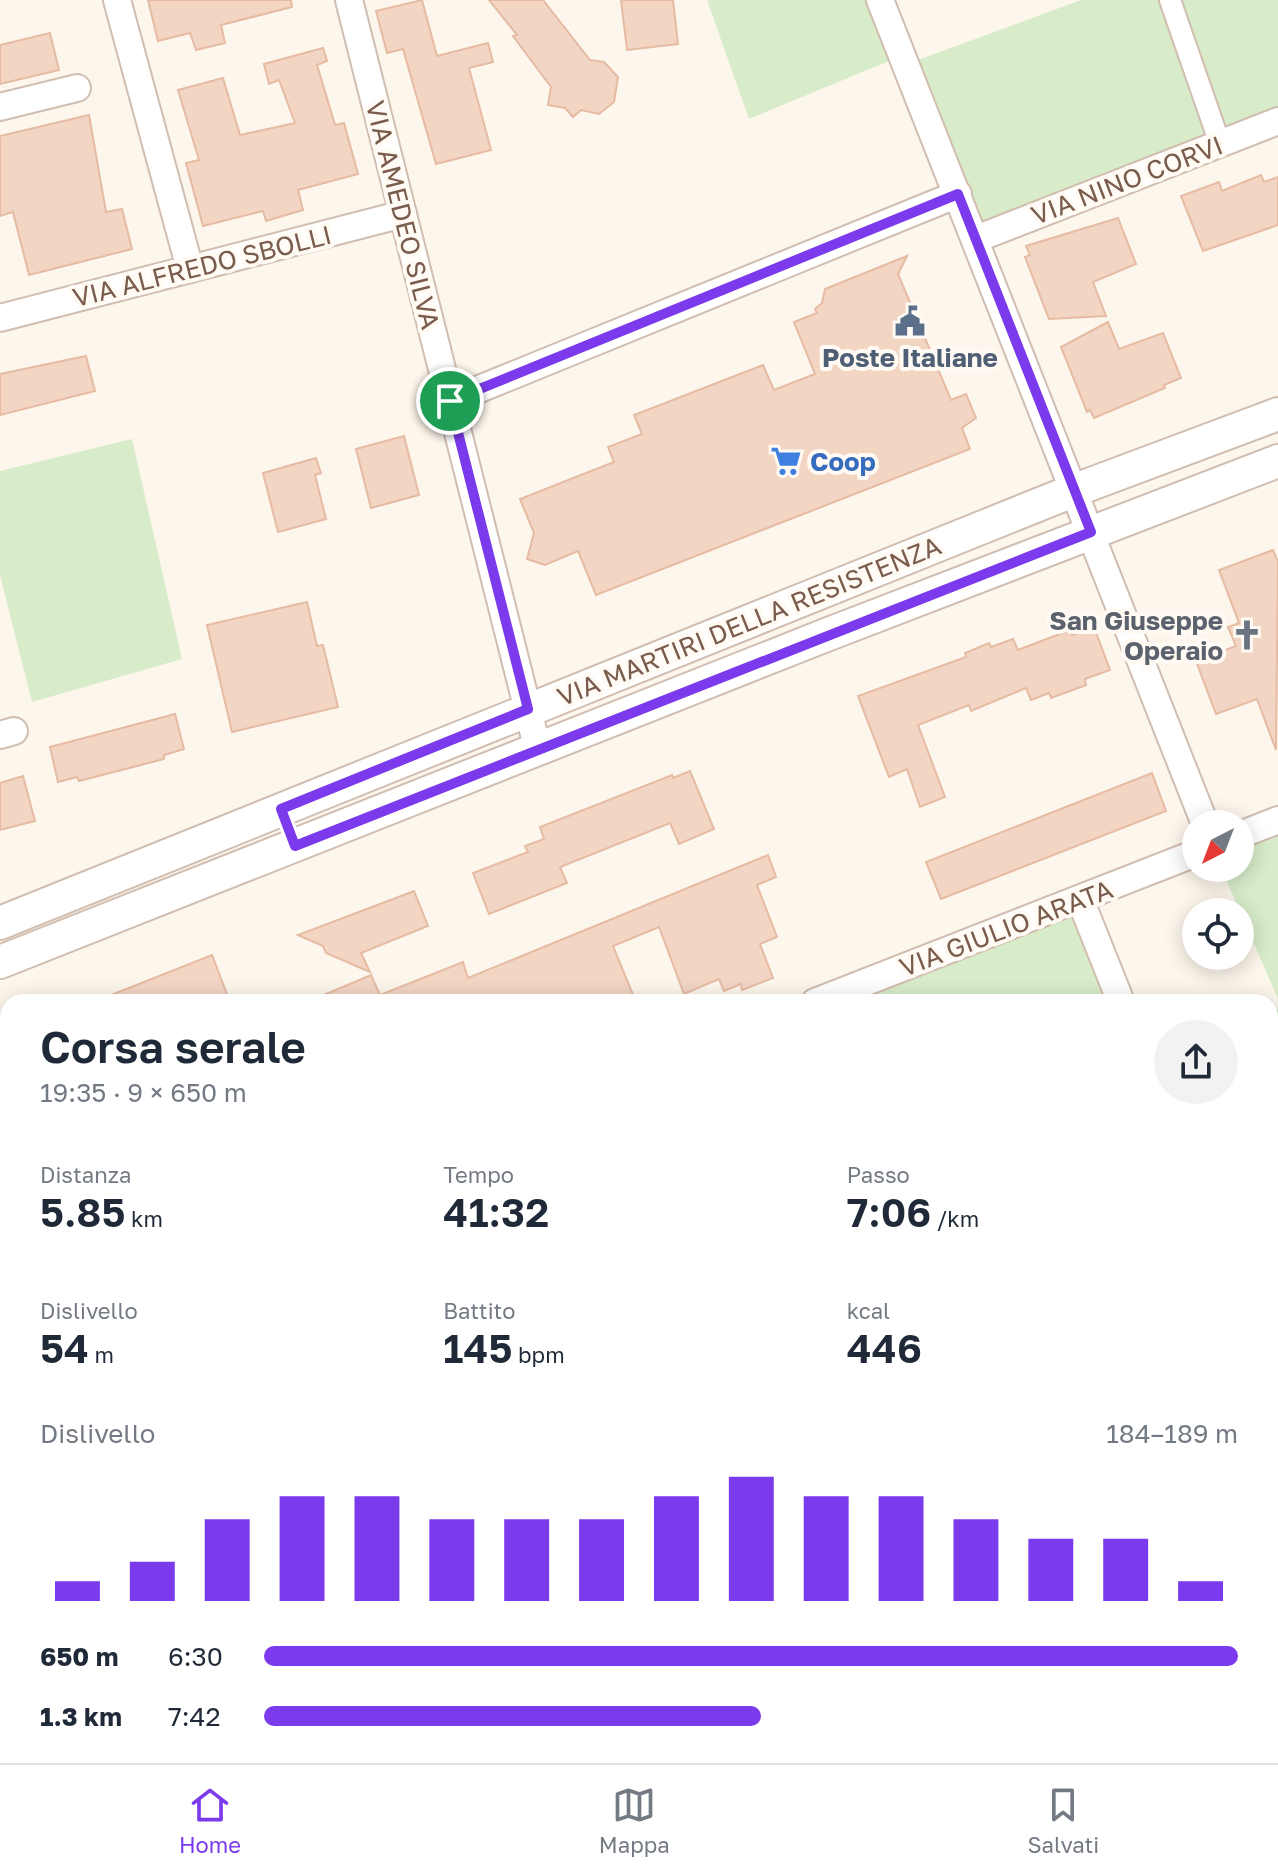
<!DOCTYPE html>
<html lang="it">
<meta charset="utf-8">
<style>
body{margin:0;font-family:"Golos Text",sans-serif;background:#f2f2f3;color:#1f2937;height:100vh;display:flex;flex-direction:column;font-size:30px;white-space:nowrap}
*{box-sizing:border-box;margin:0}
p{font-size:26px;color:#747a83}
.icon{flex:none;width:44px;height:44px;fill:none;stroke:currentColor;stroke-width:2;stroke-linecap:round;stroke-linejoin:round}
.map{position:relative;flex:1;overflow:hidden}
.panel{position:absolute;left:0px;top:994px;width:1278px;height:770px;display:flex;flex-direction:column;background:#fff;border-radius:24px 24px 0 0;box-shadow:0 4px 20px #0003}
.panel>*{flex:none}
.needle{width:52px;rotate:222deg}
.controls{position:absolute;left:1182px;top:810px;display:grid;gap:16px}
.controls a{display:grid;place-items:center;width:72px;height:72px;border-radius:50%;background:#fff;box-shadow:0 4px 20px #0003;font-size:40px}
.pin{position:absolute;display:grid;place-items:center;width:68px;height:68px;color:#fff;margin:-34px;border:4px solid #fff;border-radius:50%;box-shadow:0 2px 8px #0007}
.round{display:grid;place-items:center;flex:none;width:84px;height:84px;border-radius:42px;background:#f2f2f3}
.overview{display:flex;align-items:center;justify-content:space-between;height:136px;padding:0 40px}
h1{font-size:44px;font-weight:600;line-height:60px}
.stats{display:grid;grid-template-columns:repeat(3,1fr);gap:12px;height:136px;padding:8px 40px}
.stats div{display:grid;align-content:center}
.stats b{font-size:40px;font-weight:600}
.stats small{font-size:22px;font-weight:400}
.stats p{font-size:22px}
.chart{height:224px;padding:16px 40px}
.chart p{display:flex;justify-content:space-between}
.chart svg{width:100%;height:144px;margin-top:8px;stroke:#7c3aed;stroke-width:6}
ul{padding:0 40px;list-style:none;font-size:26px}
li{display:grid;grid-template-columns:128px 96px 1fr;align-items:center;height:60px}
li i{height:20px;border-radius:10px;background:#7c3aed}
.tabs{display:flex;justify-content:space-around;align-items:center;height:112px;border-top:2px solid #e0e1e3;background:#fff;font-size:22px;color:#747a83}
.tabs a{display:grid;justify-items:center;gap:4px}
.tabs .selected{color:#7c3aed}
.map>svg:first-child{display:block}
.green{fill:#d8ecc9}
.building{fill:#f3d5c3;stroke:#e6bba3;stroke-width:2}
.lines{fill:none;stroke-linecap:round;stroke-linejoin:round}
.pedestrian-casing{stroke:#d1beb0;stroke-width:24}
.minor-casing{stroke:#d1beb0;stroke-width:30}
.tertiary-casing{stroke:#d1beb0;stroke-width:36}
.pedestrian{stroke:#fff;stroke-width:20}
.minor{stroke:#fff;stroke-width:26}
.tertiary{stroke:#fff;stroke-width:32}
.route-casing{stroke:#fff;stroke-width:16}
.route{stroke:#7c3aed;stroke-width:10}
.labels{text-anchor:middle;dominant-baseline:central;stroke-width:8;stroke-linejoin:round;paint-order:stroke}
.street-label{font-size:26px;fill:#7a5c4d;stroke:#fffaf3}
.service-label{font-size:26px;font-weight:bold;fill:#4e5e75;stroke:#fffaf3}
.shop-label{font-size:26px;font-weight:bold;fill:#366cbe;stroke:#fffaf3;text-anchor:start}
.worship-label{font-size:26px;font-weight:bold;fill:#5b616d;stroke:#fffaf3;text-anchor:end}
</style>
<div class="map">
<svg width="1278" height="1763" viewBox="0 0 1278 1763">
<rect width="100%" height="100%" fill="#fdf6ec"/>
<g class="green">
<polygon points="707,0 865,0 889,61 749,119"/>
<polygon points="1081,0 1159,0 1207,135 983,223 918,60"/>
<polygon points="1181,0 1278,0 1278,114 1227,135"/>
<polygon points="132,439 182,659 32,702 0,575 0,471"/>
<polygon points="1278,820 1278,999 1221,868 1240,868 1240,833"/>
<polygon points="1074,897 1123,1002 836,1002"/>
<polygon points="1278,1009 1278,1473 1270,1478 1270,1013"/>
</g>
<g class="building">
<polygon points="148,0 291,0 292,7 221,25 225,43 196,50 190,33 158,41"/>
<polygon points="422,0 437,56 488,43 493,62 469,68 491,150 436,164 403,49 387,53 376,11"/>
<polygon points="489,0 543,0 590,60 604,62 618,77 614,102 599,114 581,110 573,117 565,108 548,105 551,87 513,36 517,35"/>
<polygon points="621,0 673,0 678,44 627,50"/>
<polygon points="50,33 59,70 0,84 0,45"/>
<polygon points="323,48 327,61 317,65 335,125 344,123 358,174 298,190 303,210 266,221 263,211 203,226 186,163 199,160 178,90 223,78 240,135 295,123 279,80 269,84 264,64"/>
<polygon points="89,115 106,212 122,209 132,249 29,275 13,212 0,216 0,136"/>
<polygon points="1261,175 1264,182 1278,177 1278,225 1203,251 1181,196 1219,182 1222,191"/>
<polygon points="1118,218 1136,264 1093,282 1106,316 1049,319 1025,257 1030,255 1026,246"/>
<polygon points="907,256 898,274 951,400 966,394 976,418 962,428 970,449 596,595 578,551 545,565 527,559 534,533 520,499 614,462 608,447 642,434 634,415 763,365 774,390 815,374 794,322 817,313 815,309 822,303 825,289"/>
<polygon points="1108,322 1119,349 1163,333 1181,378 1164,385 1165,388 1094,418 1090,410 1087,412 1061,347"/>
<polygon points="86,356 95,391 0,415 0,374"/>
<polygon points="404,436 419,495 371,508 356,449"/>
<polygon points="316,458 321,473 315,475 326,519 278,532 263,473"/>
<polygon points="1273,550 1278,562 1276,750 1257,699 1216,714 1196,661 1236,646 1228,627 1239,623 1219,570"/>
<polygon points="307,602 317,646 323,645 338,707 232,732 207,625"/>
<polygon points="1094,627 1110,670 1085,679 1086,685 1051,698 1049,693 1031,700 1026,688 971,711 969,705 918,725 945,797 920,807 907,769 889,777 858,696 966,657 965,653 989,643 991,647 1013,639 1018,650 1070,630 1072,635"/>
<polygon points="175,714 184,749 164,755 164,759 79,781 77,777 58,782 50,747"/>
<polygon points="690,771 714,829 679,844 670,823 560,867 567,883 489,914 473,873 528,852 525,846 544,839 540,827 672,775 673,778"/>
<polygon points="1152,773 1166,811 941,899 926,862"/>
<polygon points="23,776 35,821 0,830 0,783"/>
<polygon points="768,855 776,877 757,885 777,937 760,944 773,978 742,990 741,984 724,991 719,979 684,994 659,927 613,946 636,1002 307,1002 371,975 380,995 463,962 468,978"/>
<polygon points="414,891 428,926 361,953 370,972 326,953 323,946 298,935"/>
<polygon points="212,955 230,1002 96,1002 96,1001"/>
</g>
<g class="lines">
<g class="pedestrian-casing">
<polyline id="pedestrian" points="1170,0 1220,144"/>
</g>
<g class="minor-casing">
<g id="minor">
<polyline points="117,0 190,269"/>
<polyline points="349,0 538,750"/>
<polyline points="880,0 1205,824"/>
<polyline points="0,107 77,88"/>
<polyline points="976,239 1278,121"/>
<polyline points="0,318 403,214"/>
<polyline points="450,401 958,194"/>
<polyline points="0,735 14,731"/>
<polyline points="1240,835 1278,820"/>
<polyline points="1080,899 1121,1002"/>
<polyline points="815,1002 1196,853"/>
<polyline points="0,1065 8,1075"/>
<polyline points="1270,1367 1278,1386"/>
<polyline points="1270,1495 1278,1491"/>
<polyline points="155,1756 156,1763"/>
<polyline points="603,1756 606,1763"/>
<polyline points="1108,1756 1111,1763"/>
<polyline points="764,1763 776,1756"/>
</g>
</g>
<g class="tertiary-casing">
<g id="tertiary">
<polyline points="0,923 1075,490 1278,414"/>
<polyline points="0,962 826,635 1278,461"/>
<polyline points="0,1525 8,1554"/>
<polyline points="79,1756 83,1763"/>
</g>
</g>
<use href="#pedestrian" class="pedestrian"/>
<use href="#minor" class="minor"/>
<use href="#tertiary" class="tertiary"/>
</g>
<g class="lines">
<g class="route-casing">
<polygon id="route" points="958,194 1091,532 295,846 281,809 528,709 450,401"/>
</g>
<use href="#route" class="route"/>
</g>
<defs>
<g id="civic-bare" transform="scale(2.4)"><path d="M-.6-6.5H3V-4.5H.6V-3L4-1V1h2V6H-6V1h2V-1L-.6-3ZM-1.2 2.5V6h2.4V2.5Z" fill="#5c6f8a" stroke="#fffaf3" stroke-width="2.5" paint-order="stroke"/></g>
<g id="supermarket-bare" transform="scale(2.4)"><path d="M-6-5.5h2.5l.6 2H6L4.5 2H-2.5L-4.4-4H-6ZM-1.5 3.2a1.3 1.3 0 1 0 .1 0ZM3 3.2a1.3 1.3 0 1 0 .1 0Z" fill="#3f7fe0" stroke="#fffaf3" stroke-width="2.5" paint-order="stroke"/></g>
<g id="church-bare" transform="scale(2.4)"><path d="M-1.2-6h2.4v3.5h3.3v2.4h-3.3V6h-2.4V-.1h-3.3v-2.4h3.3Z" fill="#6b7280" stroke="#fffaf3" stroke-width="2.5" paint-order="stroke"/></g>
</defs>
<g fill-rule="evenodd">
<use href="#civic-bare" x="910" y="321"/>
<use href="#supermarket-bare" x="786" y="461"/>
<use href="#church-bare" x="1247" y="635"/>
</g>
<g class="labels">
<g class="street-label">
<text transform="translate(1127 180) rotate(-21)">VIA NINO CORVI</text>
<text transform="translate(403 215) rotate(76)">VIA AMEDEO SILVA</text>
<text transform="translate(202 266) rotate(-14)">VIA ALFREDO SBOLLI</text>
<text transform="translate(749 621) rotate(-22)">VIA MARTIRI DELLA RESISTENZA</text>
<text transform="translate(1006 928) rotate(-21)">VIA GIULIO ARATA</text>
</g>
<g class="service-label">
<text x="910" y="357">Poste Italiane</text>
</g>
<g class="shop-label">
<text x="810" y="461">Coop</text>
</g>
<g class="worship-label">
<text x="1223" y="620">San Giuseppe<tspan x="1223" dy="30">Operaio</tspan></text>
</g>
</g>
</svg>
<div class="controls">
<a><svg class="needle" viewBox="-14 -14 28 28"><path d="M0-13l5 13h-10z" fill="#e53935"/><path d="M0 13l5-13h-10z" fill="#747a83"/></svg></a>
<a><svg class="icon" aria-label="locate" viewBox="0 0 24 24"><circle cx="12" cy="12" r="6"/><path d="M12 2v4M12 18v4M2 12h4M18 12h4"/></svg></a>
</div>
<div class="pin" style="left:450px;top:401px;background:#1e9e55"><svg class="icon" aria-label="arrive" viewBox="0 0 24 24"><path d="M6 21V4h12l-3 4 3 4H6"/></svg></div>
<section class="panel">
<div class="overview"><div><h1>Corsa serale</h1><p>19:35 · 9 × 650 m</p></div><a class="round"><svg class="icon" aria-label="share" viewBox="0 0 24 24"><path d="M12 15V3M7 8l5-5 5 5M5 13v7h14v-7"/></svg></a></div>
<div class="stats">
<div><p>Distanza</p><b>5.85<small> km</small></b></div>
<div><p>Tempo</p><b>41:32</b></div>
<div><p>Passo</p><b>7:06<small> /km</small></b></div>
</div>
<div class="stats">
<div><p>Dislivello</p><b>54<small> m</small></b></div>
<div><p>Battito</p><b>145<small> bpm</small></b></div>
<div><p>kcal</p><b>446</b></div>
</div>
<div class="chart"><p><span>Dislivello</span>184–189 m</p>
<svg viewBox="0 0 160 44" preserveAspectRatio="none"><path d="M5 44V38M15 44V32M25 44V19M35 44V12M45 44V12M55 44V19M65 44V19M75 44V19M85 44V12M95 44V6M105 44V12M115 44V12M125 44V19M135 44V25M145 44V25M155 44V38"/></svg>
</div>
<ul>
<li><b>650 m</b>6:30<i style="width:100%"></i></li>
<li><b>1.3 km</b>7:42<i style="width:51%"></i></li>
</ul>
</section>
</div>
<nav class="tabs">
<a class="selected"><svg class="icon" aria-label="home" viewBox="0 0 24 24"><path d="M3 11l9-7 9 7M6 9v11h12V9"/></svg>Home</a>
<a><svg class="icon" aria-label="map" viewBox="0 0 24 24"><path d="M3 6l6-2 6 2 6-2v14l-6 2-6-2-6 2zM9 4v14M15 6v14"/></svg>Mappa</a>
<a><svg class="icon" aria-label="saved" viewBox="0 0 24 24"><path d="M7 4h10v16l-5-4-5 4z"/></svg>Salvati</a>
</nav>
